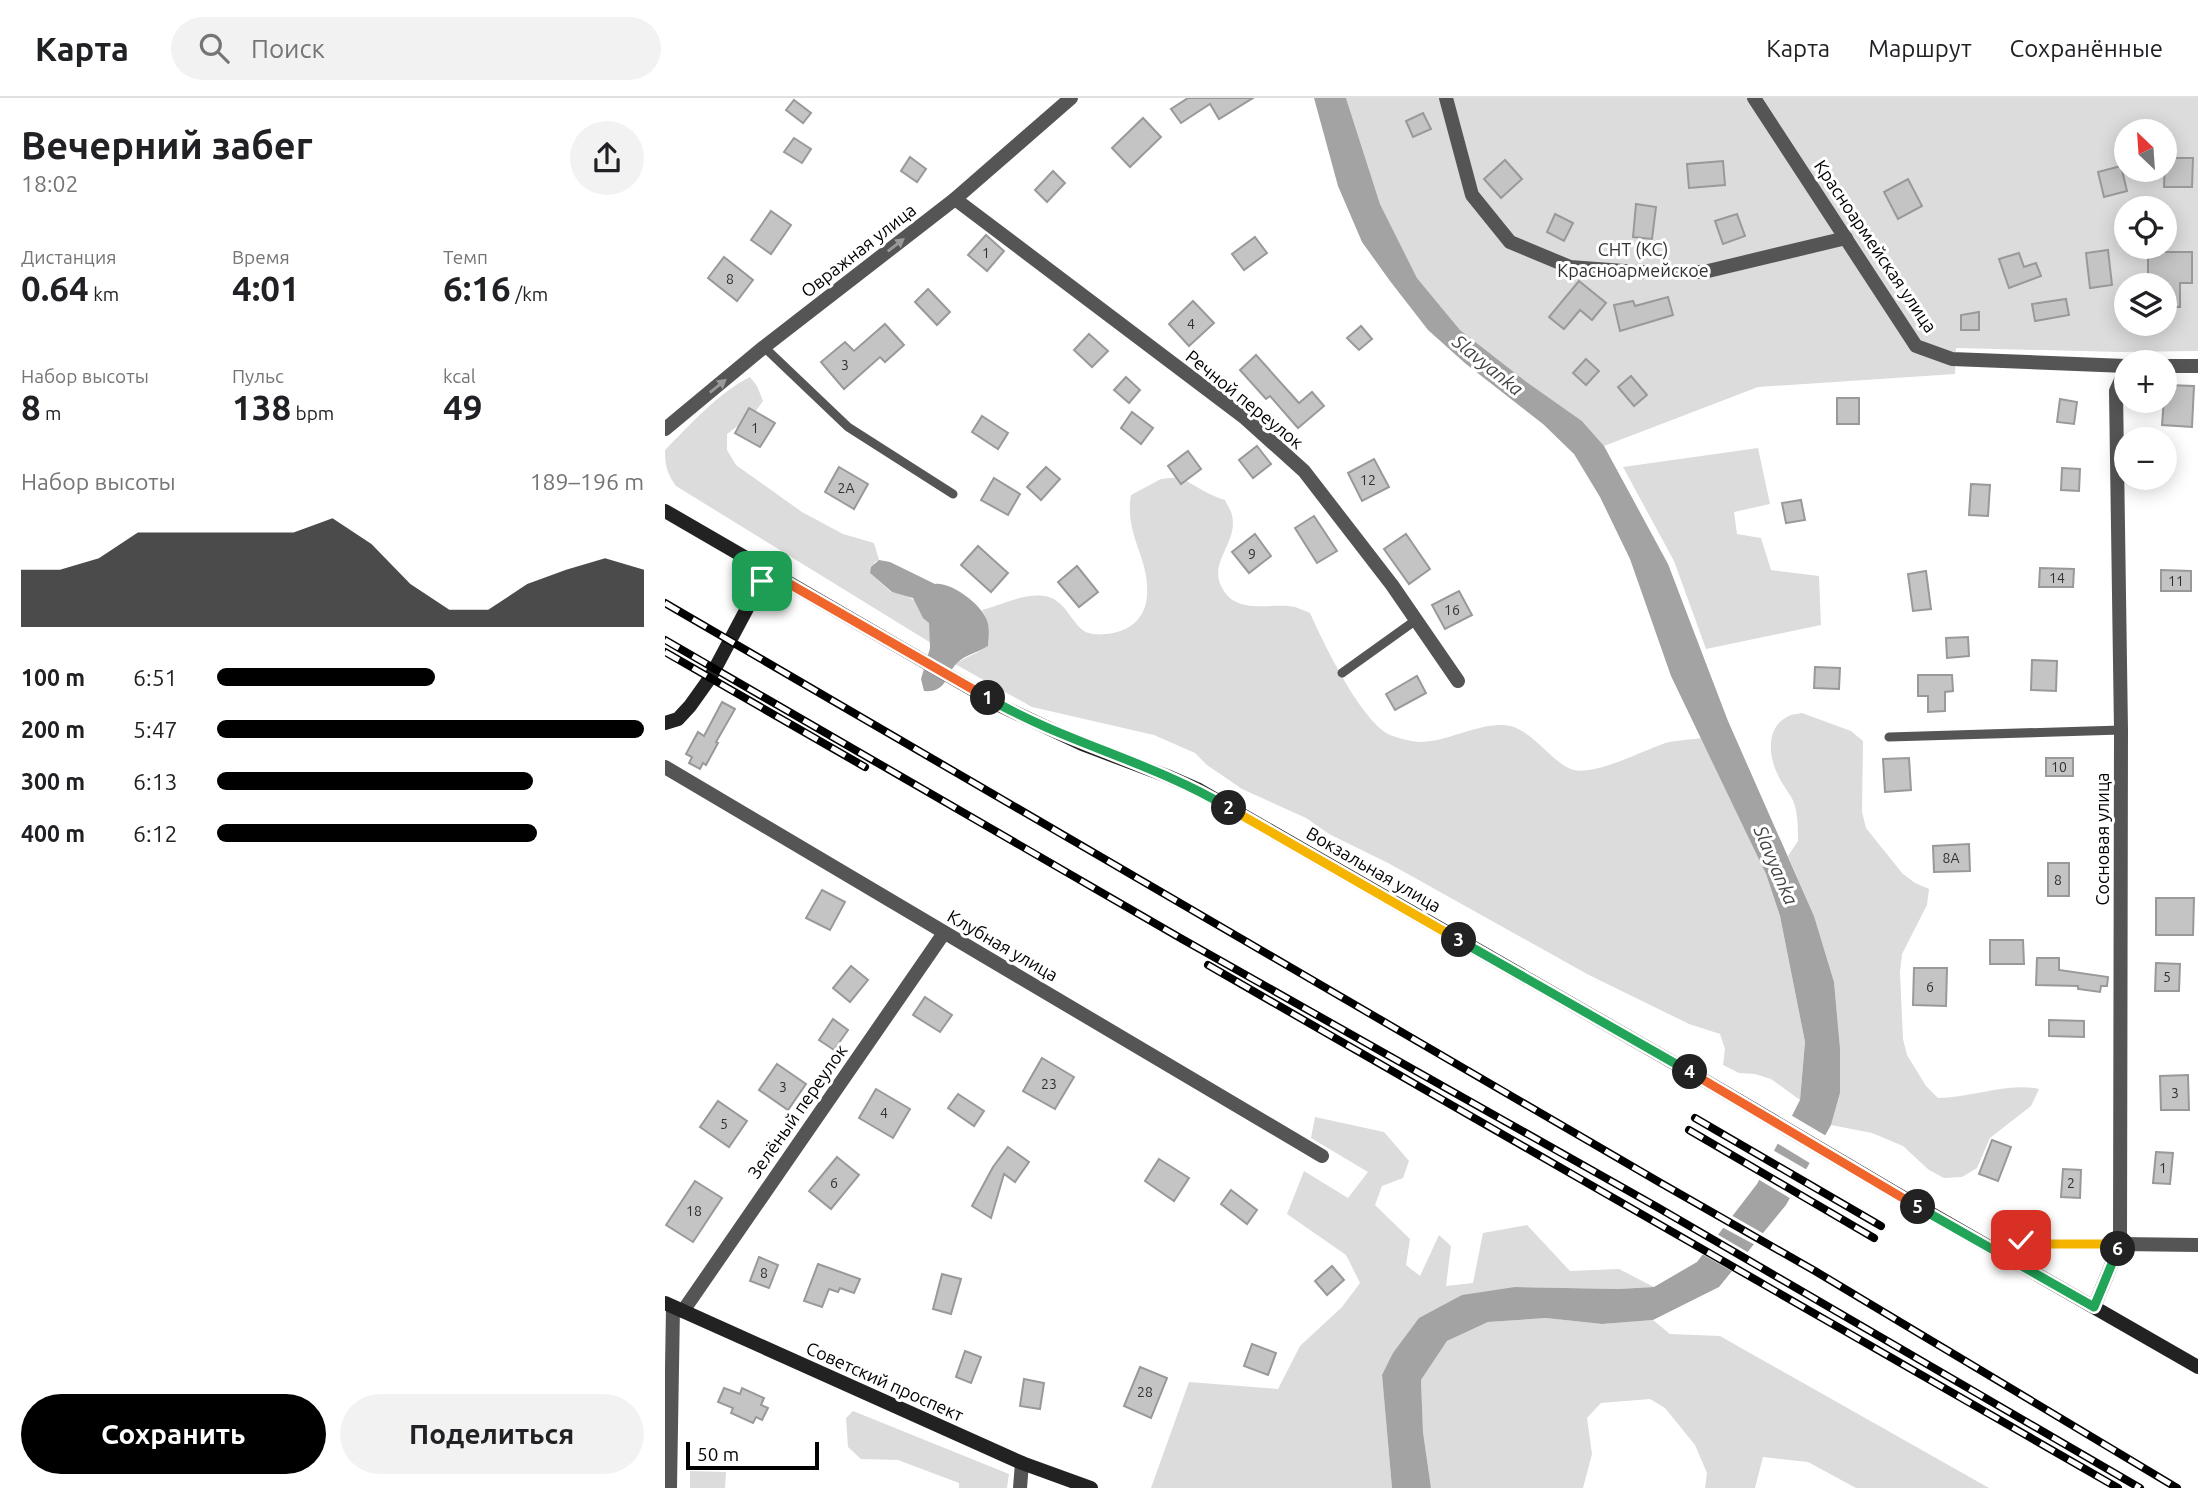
<!DOCTYPE html>
<html lang="ru">
<meta charset="utf-8">
<style>
body{margin:0;font-family:Ubuntu,sans-serif;background:#f2f2f2;color:#202124;height:100vh;display:flex;flex-direction:column;font-size:26px;white-space:nowrap}
*{box-sizing:border-box;margin:0}
p{font-size:23px;color:#757577}
.icon{flex:none;width:38px;height:38px;fill:none;stroke:currentColor;stroke-width:2;stroke-linecap:round;stroke-linejoin:round}
.map{position:relative;flex:1;overflow:hidden}
.panel{display:flex;flex-direction:column;background:#fff;width:665px}
.panel>*{flex:none}
.needle{width:46px;rotate:335deg}
.controls{position:absolute;left:1449px;top:21px;display:grid;gap:14px}
.controls a{display:grid;place-items:center;width:63px;height:63px;border-radius:50%;background:#fff;box-shadow:0 4px 18px #0003;font-size:35px}
.scale{position:absolute;left:21px;bottom:18px;width:133px;box-sizing:border-box;padding-left:7px;border:4px solid #000;border-top:0;font-size:19px;line-height:24px;white-space:nowrap;color:#000;-webkit-text-stroke:5px #fff;paint-order:stroke}
.pin{position:absolute;display:grid;place-items:center;width:60px;height:60px;color:#fff;margin:-30px;border-radius:14px;box-shadow:0 4px 10px #0006}
.km{position:absolute;width:35px;height:35px;margin:-18px;border-radius:50%;background:#222;color:#fff;font-size:19px;line-height:35px;text-align:center}
.round{display:grid;place-items:center;flex:none;width:74px;height:74px;border-radius:37px;background:#f2f2f2}
.overview{display:flex;align-items:center;justify-content:space-between;height:119px;padding:0 21px}
h1{font-size:38px;font-weight:700;line-height:52px}
.figures{display:grid;grid-template-columns:repeat(3,1fr);gap:10px;height:119px;padding:7px 21px}
.figures div{display:grid;align-content:center}
.figures b{font-size:35px;font-weight:700}
.figures small{font-size:19px;font-weight:400}
.figures p{font-size:19px}
.chart{height:196px;padding:14px 21px}
.chart p{display:flex;justify-content:space-between}
.chart svg{width:100%;height:126px;margin-top:7px;fill:#000;opacity:.7}
.cta{display:flex;gap:14px;margin-top:auto;padding:14px 21px}
.cta a{flex:1;height:80px;border-radius:42px;background:#000;color:#fff;font-size:28px;font-weight:700;line-height:80px;text-align:center}
.cta a+a{background:#f2f2f2;color:#202124}
ul{padding:0 21px;list-style:none;font-size:23px}
li{display:grid;grid-template-columns:112px 84px 1fr;align-items:center;height:52px}
li i{height:18px;border-radius:9px;background:#000}
header{display:flex;align-items:center;gap:42px;box-sizing:border-box;height:98px;padding:0 35px;background:#fff;border-bottom:2px solid #e0e0e0}
header strong{font-size:33px}
nav{display:flex;gap:38px;margin-inline-start:auto;font-size:24px}
.search{width:490px;height:63px;background:#f2f2f2;display:flex;align-items:center;gap:18px;box-sizing:border-box;padding:0 24px;border-radius:38px;color:#757577;font-size:26px}
main{display:flex;flex:1;min-height:0}
.map>svg:first-child{display:block}
.green{fill:#dcdcdc;fill-rule:evenodd}
.water{fill:#a3a3a3}
.pier{fill:#fff}
.building{fill:#c4c4c4;stroke:#999;stroke-width:2}
.lines{fill:none;stroke-linecap:round;stroke-linejoin:round}
.lane{stroke:#555;stroke-width:9}
.street{stroke:#555;stroke-width:14}
.secondary{stroke:#222;stroke-width:14}
.rail-casing{stroke:#000;stroke-width:8}
.rail{stroke:#fff;stroke-width:5;stroke-dasharray:16;stroke-linecap:butt}
.oneway{fill:#999}
.split-1-casing{stroke:#fff;stroke-width:14}
.split-2-casing{stroke:#fff;stroke-width:14}
.split-3-casing{stroke:#fff;stroke-width:14}
.split-4-casing{stroke:#fff;stroke-width:14}
.split-5-casing{stroke:#fff;stroke-width:14}
.split-6-casing{stroke:#fff;stroke-width:14}
.split-7-casing{stroke:#fff;stroke-width:14}
.split-1{stroke:#f0652b;stroke-width:9}
.split-2{stroke:#22a559;stroke-width:9}
.split-3{stroke:#f5b400;stroke-width:9}
.split-4{stroke:#22a559;stroke-width:9}
.split-5{stroke:#f0652b;stroke-width:9}
.split-6{stroke:#22a559;stroke-width:9}
.split-7{stroke:#f5b400;stroke-width:9}
.labels{text-anchor:middle;dominant-baseline:central;stroke-width:6;stroke-linejoin:round;paint-order:stroke}
.number-label{font-size:14px;fill:#313131}
.street-label{font-size:18px;fill:#000;stroke:#fff}
.park-label{font-size:18px;fill:#333;stroke:#fff}
.water-label{font-size:19px;font-style:italic;fill:#444;stroke:#fff}
</style>
<header>
<strong>Карта</strong>
<div class="search"><svg class="icon" aria-label="search" viewBox="0 0 24 24"><circle cx="10" cy="10" r="6"/><path d="M15 15l6 6"/></svg>Поиск</div>
<nav><a>Карта</a><a>Маршрут</a><a>Сохранённые</a></nav>
</header>
<main>
<section class="panel">
<div class="overview"><div><h1>Вечерний забег</h1><p>18:02</p></div><a class="round"><svg class="icon" aria-label="share" viewBox="0 0 24 24"><path d="M12 15V3M7 8l5-5 5 5M5 13v7h14v-7"/></svg></a></div>
<div class="figures">
<div><p>Дистанция</p><b>0.64<small> km</small></b></div>
<div><p>Время</p><b>4:01</b></div>
<div><p>Темп</p><b>6:16<small> /km</small></b></div>
</div>
<div class="figures">
<div><p>Набор высоты</p><b>8<small> m</small></b></div>
<div><p>Пульс</p><b>138<small> bpm</small></b></div>
<div><p>kcal</p><b>49</b></div>
</div>
<div class="chart"><p><span>Набор высоты</span>189–196 m</p>
<svg viewBox="0 0 160 44" preserveAspectRatio="none"><path d="M0 44V24L10 24L20 20L30 11L40 11L50 11L60 11L70 11L80 6L90 15L100 29L110 38L120 38L130 29L140 24L150 20L160 24V44z"/></svg>
</div>
<ul>
<li><b>100 m</b>6:51<i style="width:51%"></i></li>
<li><b>200 m</b>5:47<i style="width:100%"></i></li>
<li><b>300 m</b>6:13<i style="width:74%"></i></li>
<li><b>400 m</b>6:12<i style="width:75%"></i></li>
</ul>
<div class="cta"><a>Сохранить</a><a>Поделиться</a></div>
</section>
<div class="map">
<svg width="1533" height="1390" viewBox="0 0 1533 1390">
<rect width="100%" height="100%" fill="#fff"/>
<g class="green">
<path d="M681,0H1533V253L1456,254L1291,250L1290,276L1093,289L939,348L917,323L863,285L795,232L752,180L715,106ZM1461,33H1500V72H1461ZM1461,110H1500V149H1461ZM1461,187H1500V226H1461Z"/>
<path d="M85,279L92,288L98,303L88,317L62,336V352L71,367L137,414L178,436L209,445L214,462L210,464L205,475L226,494L239,496L252,504L264,525L266,545L11,388C2,376 0,367 0,352C24,328 54,294 85,279Z"/>
<polygon points="1093,350 1105,406 1069,414 1072,436 1096,440 1106,472 1154,478 1156,527 1041,551 1009,463 958,369"/>
<path d="M514,379C530,387 543,397 560,402C562,407 566,412 567,417C574,446 540,466 559,493C574,517 608,504 630,509C635,511 641,513 645,515C659,546 694,619 723,636C732,640 744,643 754,644C782,644 810,626 838,627C867,628 886,666 909,672C929,677 974,655 995,647C1007,642 1024,642 1037,640L1101,776L1115,818L1140,944L1135,1002L1106,981L1090,976L1074,975L1058,967L1060,951L1055,936L1024,926L922,876L725,766L664,736L641,720L577,691L542,667L530,655L489,637L367,609L290,566C301,559 313,555 323,548C325,534 324,524 317,512C336,507 359,495 379,498C399,500 405,523 419,533C423,536 434,537 440,536C463,535 481,521 482,497C485,460 459,437 466,397L496,381Z"/>
<path d="M1137,615L1186,633L1198,643L1197,714L1201,730L1237,775L1250,785L1264,791L1262,807L1237,856L1235,874L1238,941L1242,957L1261,988L1273,1000C1306,1000 1341,984 1374,991L1366,1008L1325,1040L1312,1070L1297,1079L1279,1080L1264,1072L1238,1048L1207,1035L1166,1027L1175,995V950L1169,884L1149,818L1123,758L1133,743C1133,731 1133,717 1129,705C1125,695 1117,687 1113,677C1104,660 1100,630 1122,619C1126,616 1133,616 1137,615Z"/>
<polygon points="650,1019 719,1034 744,1063 738,1080 717,1088 710,1107 745,1141 741,1167 755,1178 774,1137 786,1148 781,1188 808,1185 818,1135 862,1127 905,1173 954,1171 989,1189 953,1191 850,1189 717,1277 727,1390 486,1390 524,1284 613,1291 635,1248 677,1209 695,1185 681,1157 622,1116 639,1073 683,1100 703,1074 646,1040"/>
<polygon points="881,1220 937,1226 988,1222 1005,1236 1055,1238 1324,1390 1191,1390 1143,1364 1098,1359 1090,1390 1040,1390 1042,1375 1030,1347 1000,1310 985,1301 936,1305 922,1320 927,1356 918,1390 766,1390 758,1334 756,1282 782,1243 823,1224"/>
<polygon points="188,1313 344,1376 342,1390 294,1390 294,1385 233,1362 196,1361 183,1349 181,1320"/>
<polygon points="25,1373 61,1374 60,1390 25,1390"/>
</g>
<g class="water">
<polygon points="649,0 681,0 715,106 752,180 795,232 863,285 917,323 939,348 1003,466 1063,623 1149,818 1169,884 1175,950 1175,995 1166,1027 1121,1107 1054,1189 988,1222 937,1226 881,1220 823,1224 782,1243 756,1282 758,1334 766,1390 727,1390 717,1277 728,1255 754,1220 797,1197 850,1189 953,1191 989,1189 1032,1164 1092,1086 1135,1002 1140,944 1115,818 1101,776 1006,578 965,461 935,399 909,356 878,326 801,266 763,232 725,183 697,144 673,88"/>
<path d="M214,462L225,464L270,486C286,484 314,505 321,520C325,528 324,539 323,548C313,555 301,556 292,565C280,577 282,595 259,593L256,581L265,550L264,525L258,520L248,500L227,494L205,475L206,469Z"/>
</g>
<g class="pier">
<polygon points="1124,1016 1163,1039 1148,1067 1110,1044"/>
<polygon points="1106,1051 1144,1073 1128,1102 1091,1080"/>
<polygon points="1064,1116 1101,1137 1092,1148 1055,1128"/>
<polygon points="1050,1135 1086,1156 1070,1175 1035,1155"/>
</g>
<g class="building">
<polygon points="523,0 588,0 554,21 545,6 516,25 506,11"/>
<polygon points="129,2 146,15 138,25 121,12"/>
<polygon points="758,15 766,31 748,39 741,23"/>
<polygon points="478,20 496,39 465,69 447,50"/>
<polygon points="129,40 146,51 137,65 119,54"/>
<polygon points="245,59 261,71 252,84 236,73"/>
<polygon points="1500,60 1528,60 1527,89 1499,89"/>
<polygon points="840,62 857,81 836,100 819,81"/>
<polygon points="1058,63 1060,87 1024,90 1022,66"/>
<polygon points="1456,68 1462,93 1439,99 1433,74"/>
<polygon points="388,73 400,85 382,104 370,92"/>
<polygon points="1243,81 1257,108 1233,121 1219,94"/>
<polygon points="971,106 991,109 987,141 968,139"/>
<polygon points="106,113 126,127 106,156 86,142"/>
<polygon points="890,116 908,125 899,143 882,134"/>
<polygon points="1072,116 1080,138 1058,146 1050,123"/>
<polygon points="321,137 339,153 322,173 303,157"/>
<polygon points="590,139 602,155 579,172 567,156"/>
<polygon points="1443,152 1447,187 1425,190 1421,155"/>
<polygon points="1483,154 1527,154 1527,185 1515,185 1515,209 1500,209 1500,187 1483,187"/>
<polygon points="1354,155 1359,169 1371,165 1376,178 1344,190 1334,161"/>
<polygon points="59,159 88,182 72,203 43,180"/>
<polygon points="914,183 941,205 927,222 915,212 899,231 884,219"/>
<polygon points="263,191 285,214 272,227 250,204"/>
<polygon points="1003,199 1008,217 955,233 949,207 968,203 970,208"/>
<polygon points="1401,201 1404,217 1370,223 1367,206"/>
<polygon points="528,203 549,225 524,248 504,226"/>
<polygon points="1314,214 1314,232 1296,232 1296,217"/>
<polygon points="220,226 239,247 220,264 215,259 179,291 156,264 180,244 189,253"/>
<polygon points="696,228 707,241 694,252 682,240"/>
<polygon points="424,236 443,253 427,269 409,252"/>
<polygon points="591,257 634,305 647,294 659,308 633,330 605,298 601,301 575,272"/>
<polygon points="921,261 934,273 921,287 908,275"/>
<polygon points="966,278 982,297 969,308 953,289"/>
<polygon points="461,279 475,292 464,305 449,292"/>
<polygon points="1500,287 1529,288 1527,329 1497,327"/>
<rect x="1172" y="300" width="22" height="26"/>
<polygon points="1395,301 1412,304 1409,326 1392,324"/>
<polygon points="84,310 110,325 95,349 70,335"/>
<polygon points="467,314 488,330 476,346 456,330"/>
<polygon points="317,318 343,335 333,351 307,334"/>
<polygon points="592,348 606,366 588,380 574,362"/>
<polygon points="523,353 536,371 516,386 503,368"/>
<polygon points="709,361 724,389 697,403 683,375"/>
<polygon points="174,369 203,386 189,411 160,394"/>
<polygon points="381,369 395,381 376,402 362,389"/>
<polygon points="1397,370 1415,371 1414,393 1396,392"/>
<polygon points="329,380 355,396 343,417 316,402"/>
<polygon points="1306,386 1325,387 1323,418 1304,417"/>
<polygon points="1136,402 1140,422 1121,425 1117,405"/>
<polygon points="649,418 672,453 652,465 630,430"/>
<polygon points="590,436 606,458 584,475 567,454"/>
<polygon points="741,436 765,471 744,486 719,451"/>
<polygon points="313,448 343,475 326,494 296,467"/>
<polygon points="412,468 433,494 414,509 393,484"/>
<polygon points="1375,470 1409,471 1408,489 1374,489"/>
<polygon points="1496,472 1526,473 1526,493 1496,493"/>
<polygon points="1261,473 1266,511 1248,513 1243,476"/>
<polygon points="794,493 807,517 780,531 767,507"/>
<polygon points="1303,539 1304,558 1282,560 1281,540"/>
<polygon points="1367,562 1392,563 1391,593 1366,592"/>
<polygon points="1150,569 1175,570 1174,591 1149,590"/>
<polygon points="1253,577 1287,577 1288,593 1280,594 1280,613 1263,614 1263,598 1253,598"/>
<polygon points="752,578 761,595 730,612 721,596"/>
<polygon points="57,604 70,611 51,644 53,645 41,667 38,665 35,671 24,665 27,659 21,656 33,634 39,638"/>
<polygon points="1244,660 1246,692 1220,694 1218,661"/>
<rect x="1381" y="660" width="27" height="18"/>
<polygon points="1304,746 1305,773 1269,774 1268,748"/>
<rect x="1383" y="765" width="21" height="33"/>
<polygon points="157,792 180,804 165,832 141,820"/>
<polygon points="1491,800 1529,800 1528,837 1491,837"/>
<polygon points="1325,842 1358,842 1359,866 1325,866"/>
<polygon points="1372,860 1394,860 1394,872 1443,879 1442,888 1436,888 1435,894 1413,891 1413,888 1371,887"/>
<polygon points="1491,865 1515,866 1514,893 1490,893"/>
<polygon points="186,868 203,882 185,904 168,890"/>
<polygon points="1249,870 1282,870 1281,908 1248,907"/>
<polygon points="260,899 287,917 275,934 248,917"/>
<polygon points="168,921 183,932 169,952 154,942"/>
<polygon points="1384,922 1419,923 1419,939 1384,938"/>
<polygon points="377,960 409,979 390,1011 358,993"/>
<polygon points="112,966 141,986 123,1012 94,992"/>
<polygon points="1523,977 1524,1012 1496,1012 1495,978"/>
<polygon points="211,991 245,1011 228,1040 194,1020"/>
<polygon points="293,996 319,1013 309,1028 283,1010"/>
<polygon points="53,1003 82,1023 64,1049 35,1029"/>
<polygon points="1327,1042 1346,1049 1333,1083 1314,1076"/>
<polygon points="343,1049 364,1064 350,1084 339,1076 326,1120 307,1108 328,1069"/>
<polygon points="1491,1054 1508,1055 1505,1086 1488,1085"/>
<polygon points="172,1059 194,1077 166,1111 144,1093"/>
<polygon points="494,1061 524,1080 509,1103 480,1083"/>
<polygon points="1398,1071 1416,1072 1415,1100 1396,1099"/>
<polygon points="30,1083 57,1100 28,1144 1,1127"/>
<polygon points="566,1092 592,1112 582,1126 556,1106"/>
<polygon points="94,1159 113,1167 104,1190 85,1183"/>
<polygon points="153,1166 195,1181 189,1195 175,1190 173,1194 164,1191 157,1209 139,1203"/>
<polygon points="667,1168 679,1182 662,1197 650,1183"/>
<polygon points="277,1176 296,1181 286,1216 268,1211"/>
<polygon points="587,1246 611,1255 603,1277 579,1268"/>
<polygon points="300,1253 316,1259 306,1285 291,1279"/>
<polygon points="475,1269 502,1280 486,1320 459,1308"/>
<polygon points="359,1281 379,1285 375,1311 355,1308"/>
<polygon points="59,1290 75,1296 77,1290 99,1300 96,1307 103,1310 97,1322 91,1319 88,1325 66,1315 68,1310 53,1304"/>
</g>
<g class="lines">
<g class="lane">
<polyline points="99,249 183,329 288,396"/>
<polyline points="677,575 751,522"/>
<polyline points="1224,639 1456,632"/>
<polyline points="1348,1126 1356,1142 1380,1146 1455,1146"/>
</g>
<g class="street">
<polyline points="781,0 807,97 845,144 905,169 972,174 1039,174 1181,140"/>
<polyline points="1089,0 1251,248 1287,261 1461,268"/>
<polyline points="290,101 580,320 639,373 727,487 793,583"/>
<polyline points="1500,268 1533,268"/>
<polyline points="0,331 99,249 290,101 406,0"/>
<polyline points="0,669 657,1058"/>
<polyline points="1455,1146 1533,1147"/>
<polyline points="1429,1209 1455,1146 1456,632 1451,293 1461,271"/>
<polyline points="18,1213 279,835"/>
<polyline points="5,1390 8,1209"/>
<polyline points="355,1390 357,1365"/>
</g>
<g class="secondary">
<polyline points="0,413 336,608 417,646 502,678 534,692 1049,988 1232,1096 1533,1269"/>
<polyline points="0,625 13,621 25,608 45,580 102,473"/>
<polyline points="0,1205 357,1365 426,1390"/>
</g>
<g class="rail-casing">
<g id="rail">
<polyline points="0,505 994,1084 1150,1173 1512,1390"/>
<polyline points="0,542 517,841 992,1109 1475,1390"/>
<polyline points="0,554 200,669"/>
<polyline points="543,867 1453,1390"/>
<polyline points="1030,1020 1216,1128"/>
<polyline points="1024,1032 1209,1140"/>
</g>
</g>
<use href="#rail" class="rail"/>
</g>
<defs><path id="oneway-solid" d="M-6-.8H1V-3.2L6.5 0L1 3.2V.8H-6Z" transform="scale(1.75)"/></defs>
<g class="oneway">
<use href="#oneway-solid" transform="translate(231 147) rotate(-38)"/>
<use href="#oneway-solid" transform="translate(53 288) rotate(-39)"/>
</g>
<g class="lines">
<g class="split-1-casing">
<polyline id="split-1" points="97,483 102,473 323,600"/>
</g>
<g class="split-2-casing">
<path id="split-2" d="M323,600C400,645 488,664 564,710"/>
</g>
<g class="split-3-casing">
<polyline id="split-3" points="564,710 794,842"/>
</g>
<g class="split-4-casing">
<polyline id="split-4" points="794,842 1025,974"/>
</g>
<g class="split-5-casing">
<polyline id="split-5" points="1025,974 1253,1109"/>
</g>
<g class="split-6-casing">
<polyline id="split-6" points="1253,1109 1429,1209 1453,1151"/>
</g>
<g class="split-7-casing">
<polyline id="split-7" points="1356,1142 1380,1146 1455,1146 1453,1151"/>
</g>
<use href="#split-1" class="split-1"/>
<use href="#split-2" class="split-2"/>
<use href="#split-3" class="split-3"/>
<use href="#split-4" class="split-4"/>
<use href="#split-5" class="split-5"/>
<use href="#split-6" class="split-6"/>
<use href="#split-7" class="split-7"/>
</g>
<g class="labels">
<g class="number-label">
<text x="321" y="155">1</text>
<text x="65" y="181">8</text>
<text x="526" y="226">4</text>
<text x="180" y="267">3</text>
<text x="90" y="330">1</text>
<text x="703" y="382">12</text>
<text x="181" y="390">2А</text>
<text x="587" y="456">9</text>
<text x="1392" y="480">14</text>
<text x="1511" y="483">11</text>
<text x="787" y="512">16</text>
<text x="1394" y="669">10</text>
<text x="1286" y="760">8А</text>
<text x="1393" y="782">8</text>
<text x="1502" y="879">5</text>
<text x="1265" y="889">6</text>
<text x="384" y="986">23</text>
<text x="118" y="989">3</text>
<text x="1510" y="995">3</text>
<text x="219" y="1015">4</text>
<text x="59" y="1026">5</text>
<text x="1498" y="1070">1</text>
<text x="169" y="1085">6</text>
<text x="1406" y="1085">2</text>
<text x="29" y="1113">18</text>
<text x="99" y="1175">8</text>
<text x="480" y="1294">28</text>
</g>
<g class="street-label">
<text transform="translate(1211 148) rotate(56)">Красноармейская улица</text>
<text transform="translate(193 152) rotate(-38)">Овражная улица</text>
<text transform="translate(580 301) rotate(39)">Речной переулок</text>
<text transform="translate(1437 741) rotate(-90)">Сосновая улица</text>
<text transform="translate(709 771) rotate(30)">Вокзальная улица</text>
<text transform="translate(338 847) rotate(30)">Клубная улица</text>
<text transform="translate(132 1013) rotate(-55)">Зелёный переулок</text>
<text transform="translate(220 1283) rotate(24)">Советский проспект</text>
</g>
<g class="park-label">
<text x="968" y="151">СНТ (КС)<tspan x="968" dy="21">Красноармейское</tspan></text>
</g>
<g class="water-label">
<text transform="translate(823 267) rotate(39)">Slavyanka</text>
<text transform="translate(1111 767) rotate(67)">Slavyanka</text>
</g>
</g>
</svg>
<div class="controls">
<a><svg class="needle" viewBox="-14 -14 28 28"><path d="M0-13l5 13h-10z" fill="#e53935"/><path d="M0 13l5-13h-10z" fill="#757577"/></svg></a>
<a><svg class="icon" aria-label="locate" viewBox="0 0 24 24"><circle cx="12" cy="12" r="6"/><path d="M12 2v4M12 18v4M2 12h4M18 12h4"/></svg></a>
<a><svg class="icon" aria-label="layers" viewBox="0 0 24 24"><path d="M12 4l9 5-9 5-9-5zM3 14l9 5 9-5"/></svg></a>
<a>+</a>
<a>−</a>
</div>
<div class="scale">50 m</div>
<div class="pin" style="left:97px;top:483px;background:#1e9e55"><svg class="icon" aria-label="arrive" viewBox="0 0 24 24"><path d="M6 21V4h12l-3 4 3 4H6"/></svg></div>
<div class="pin" style="left:1356px;top:1142px;background:#d93025"><svg class="icon" aria-label="check" viewBox="0 0 24 24"><path d="M5 12l5 5 9-10"/></svg></div>
<b class="km" style="left:323px;top:600px">1</b>
<b class="km" style="left:564px;top:710px">2</b>
<b class="km" style="left:794px;top:842px">3</b>
<b class="km" style="left:1025px;top:974px">4</b>
<b class="km" style="left:1253px;top:1109px">5</b>
<b class="km" style="left:1453px;top:1151px">6</b>
</div>
</main>
